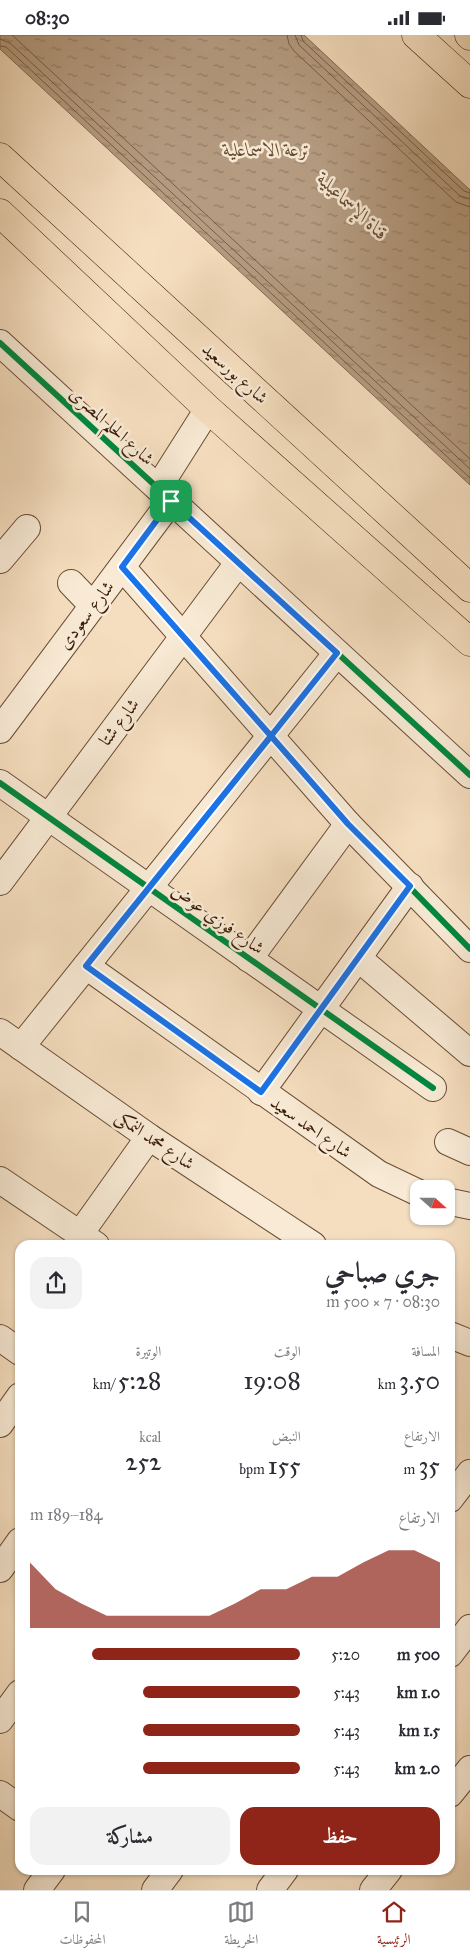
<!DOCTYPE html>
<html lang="ar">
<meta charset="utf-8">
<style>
body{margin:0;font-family:"IM FELL Great Primer",Amiri,serif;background:#f2f2f3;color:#2b2b33;direction:rtl;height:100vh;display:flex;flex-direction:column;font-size:19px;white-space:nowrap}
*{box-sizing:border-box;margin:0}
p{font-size:16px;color:#7c7c81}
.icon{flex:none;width:28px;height:28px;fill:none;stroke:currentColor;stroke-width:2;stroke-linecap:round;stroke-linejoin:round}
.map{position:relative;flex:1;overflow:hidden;direction:ltr}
.details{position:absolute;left:15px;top:1205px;width:440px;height:635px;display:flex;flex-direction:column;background:#fff;border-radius:15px;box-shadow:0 1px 4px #0004;direction:rtl}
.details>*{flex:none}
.needle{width:32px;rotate:111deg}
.fabs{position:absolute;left:410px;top:1145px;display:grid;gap:10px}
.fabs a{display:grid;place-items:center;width:45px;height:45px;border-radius:10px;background:#fff;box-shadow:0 1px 4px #0004;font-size:25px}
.pin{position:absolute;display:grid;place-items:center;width:42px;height:42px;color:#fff;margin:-21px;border-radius:10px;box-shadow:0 2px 8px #0006}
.round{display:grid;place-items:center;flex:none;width:52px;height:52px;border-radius:15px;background:#f2f2f3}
.summary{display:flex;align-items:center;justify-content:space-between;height:85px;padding:0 15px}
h1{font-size:28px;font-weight:600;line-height:38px}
.stats{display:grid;grid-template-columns:repeat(3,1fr);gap:8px;height:85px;padding:5px 15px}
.stats div{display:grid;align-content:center}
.stats b{font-size:25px;font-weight:600}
.stats small{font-size:14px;font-weight:400}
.stats p{font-size:14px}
.chart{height:140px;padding:10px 15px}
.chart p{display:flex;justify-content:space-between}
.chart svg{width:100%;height:90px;margin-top:5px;fill:#8f2418;opacity:.7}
.primary-button{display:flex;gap:10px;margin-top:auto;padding:10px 15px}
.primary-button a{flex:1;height:58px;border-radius:15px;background:#8f2418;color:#fff;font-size:20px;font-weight:600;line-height:58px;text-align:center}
.primary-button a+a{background:#f2f2f3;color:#2b2b33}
ul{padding:0 15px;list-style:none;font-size:16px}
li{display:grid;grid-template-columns:80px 60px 1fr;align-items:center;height:38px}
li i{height:12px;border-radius:6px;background:#8f2418}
.status{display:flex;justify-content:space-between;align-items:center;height:35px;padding:0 25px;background:#fff;direction:ltr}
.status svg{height:14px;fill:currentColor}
.menu{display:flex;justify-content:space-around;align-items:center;height:70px;border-top:1px solid #e1e1e2;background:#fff;font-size:14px;color:#7c7c81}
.menu a{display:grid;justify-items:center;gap:2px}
.menu .selected{color:#8f2418}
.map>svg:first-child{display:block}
.water{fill:url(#water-ripples);stroke:#846951}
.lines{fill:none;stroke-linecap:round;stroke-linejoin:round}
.shore{stroke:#785c44;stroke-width:1}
.minor-casing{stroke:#694c36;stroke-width:28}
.major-casing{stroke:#3a1c08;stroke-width:29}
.minor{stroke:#f8ead5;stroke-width:26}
.major{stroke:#f5debf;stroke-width:28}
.cycleway-casing{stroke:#f8ead5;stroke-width:9}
.cycleway{stroke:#00873e;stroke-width:6}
.route-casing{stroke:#fff;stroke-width:10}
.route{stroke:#1a73e8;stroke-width:6}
.labels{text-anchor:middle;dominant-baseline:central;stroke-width:5;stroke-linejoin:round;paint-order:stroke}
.street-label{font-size:18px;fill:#3a1c08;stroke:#f8ead5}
.water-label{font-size:19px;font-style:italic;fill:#654932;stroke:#f8ead5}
</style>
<div class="status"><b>08:30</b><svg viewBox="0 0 49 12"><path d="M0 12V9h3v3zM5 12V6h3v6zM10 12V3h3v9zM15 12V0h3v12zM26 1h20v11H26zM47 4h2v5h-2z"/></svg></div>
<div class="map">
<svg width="470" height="1855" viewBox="0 0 470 1855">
<defs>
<pattern id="water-ripples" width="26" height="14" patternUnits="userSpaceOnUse" patternTransform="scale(1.25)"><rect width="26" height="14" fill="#b59c81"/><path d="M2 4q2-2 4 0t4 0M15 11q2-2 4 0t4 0" fill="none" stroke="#947e68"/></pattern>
</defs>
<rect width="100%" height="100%" fill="#f5debf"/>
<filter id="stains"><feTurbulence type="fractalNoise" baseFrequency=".004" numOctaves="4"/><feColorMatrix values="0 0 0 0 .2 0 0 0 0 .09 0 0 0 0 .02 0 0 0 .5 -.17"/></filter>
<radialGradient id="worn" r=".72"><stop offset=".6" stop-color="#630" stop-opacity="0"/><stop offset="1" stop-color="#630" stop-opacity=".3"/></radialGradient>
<polygon class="water" points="0,0 304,0 470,155 470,450 0,14"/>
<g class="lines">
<g class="shore">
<polyline points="12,0 470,424"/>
<polyline points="287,0 289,9 294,16 456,167 470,172"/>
<polyline points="295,0 299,10 460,161 470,164"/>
<polyline points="301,0 303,6 464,156 470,158"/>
<polyline points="0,4 10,8 470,434"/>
<polyline points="0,11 6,12 470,443"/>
</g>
<g class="minor-casing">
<g id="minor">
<polyline points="0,308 470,740"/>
<polyline points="158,453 208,374"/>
<polyline points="0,525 27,493"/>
<polyline points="122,532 348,789 470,914"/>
<polyline points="71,548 93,571"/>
<polyline points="0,695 171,466"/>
<polyline points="0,748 433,1053"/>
<polyline points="0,847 238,528"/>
<polyline points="358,923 470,1018"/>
<polyline points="249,924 348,789"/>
<polyline points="86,931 379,1139 419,1158"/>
<polyline points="0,997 149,1102 313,1210"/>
<polyline points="21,1012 337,618"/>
<polyline points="261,1057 410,851"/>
<polyline points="448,1107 470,1117"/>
<polyline points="0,1145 96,1210"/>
<polyline points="446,1166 470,1171"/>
<polyline points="80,1199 149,1102"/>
<polyline points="450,1300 470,1308"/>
<polyline points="0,1303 20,1317"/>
<polyline points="0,1389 20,1361"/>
<polyline points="450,1464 470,1438"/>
<polyline points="0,1534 20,1506"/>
<polyline points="450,1619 470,1593"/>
<polyline points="0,1685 20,1658"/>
<polyline points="0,1759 20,1773"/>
<polyline points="450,1759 470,1734"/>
<polyline points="37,1855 52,1835"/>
<polyline points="155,1855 170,1835"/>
<polyline points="270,1855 285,1835"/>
<polyline points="373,1855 389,1835"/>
</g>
</g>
<g class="major-casing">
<g id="major">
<polyline points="416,0 470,49"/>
<polyline points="469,0 470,1"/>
<polyline points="0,122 470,553"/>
<polyline points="0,178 208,374 470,607"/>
</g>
</g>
<use href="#minor" class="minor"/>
<use href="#major" class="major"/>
<g class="cycleway-casing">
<g id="cycleway">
<polyline points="0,308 470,740"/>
<polyline points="122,532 348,789 470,914"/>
<polyline points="0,748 433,1053"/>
</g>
</g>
<use href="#cycleway" class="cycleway"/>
</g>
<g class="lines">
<g class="route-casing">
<polyline id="route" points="171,466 122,532 271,701 86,931 261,1057 410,851 348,789 271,701 337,618 171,466"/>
</g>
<use href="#route" class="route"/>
</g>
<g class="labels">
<g class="street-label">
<text transform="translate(235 338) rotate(42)">شارع بورسعيد</text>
<text transform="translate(112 391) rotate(42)">شارع الحلم المصرى</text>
<text transform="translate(86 580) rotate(-53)">شارع سعودى</text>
<text transform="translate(119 687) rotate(-53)">شارع شتا</text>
<text transform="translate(218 884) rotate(35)">شارع فوزي عوض</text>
<text transform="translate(311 1092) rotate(35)">شارع احمد سعيد</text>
<text transform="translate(155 1105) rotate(34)">شارع محمد النمكى</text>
</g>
<g class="water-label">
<text x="267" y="114">ترعة الاسماعلية</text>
<text transform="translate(353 171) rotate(43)">قناة الإسماعيلية</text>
</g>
</g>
<rect width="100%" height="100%" filter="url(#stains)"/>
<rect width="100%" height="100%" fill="url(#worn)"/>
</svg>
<div class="fabs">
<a><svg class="needle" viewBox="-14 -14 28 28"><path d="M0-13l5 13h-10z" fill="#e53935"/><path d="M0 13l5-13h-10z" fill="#7c7c81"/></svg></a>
</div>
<div class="pin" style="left:171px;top:466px;background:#1e9e55"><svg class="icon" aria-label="arrive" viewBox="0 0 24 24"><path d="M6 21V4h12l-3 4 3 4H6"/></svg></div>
<section class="details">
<div class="summary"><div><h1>جري صباحي</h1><p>08:30 · 7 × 500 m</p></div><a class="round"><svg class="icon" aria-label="share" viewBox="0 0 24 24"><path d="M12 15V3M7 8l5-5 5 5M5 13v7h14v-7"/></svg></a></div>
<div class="stats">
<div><p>المسافة</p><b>3.50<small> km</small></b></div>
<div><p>الوقت</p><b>19:08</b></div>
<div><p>الوتيرة</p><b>5:28<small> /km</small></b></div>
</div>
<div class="stats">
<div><p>الارتفاع</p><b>35<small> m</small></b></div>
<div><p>النبض</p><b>155<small> bpm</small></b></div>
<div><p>kcal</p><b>252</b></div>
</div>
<div class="chart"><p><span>الارتفاع</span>184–189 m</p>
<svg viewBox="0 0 160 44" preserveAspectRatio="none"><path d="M0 44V12L10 25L20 32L30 38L40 38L50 38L60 38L70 38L80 32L90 25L100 25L110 19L120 19L130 12L140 6L150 6L160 12V44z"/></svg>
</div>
<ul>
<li><b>500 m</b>5:20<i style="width:77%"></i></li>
<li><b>1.0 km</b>5:43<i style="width:58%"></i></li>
<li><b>1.5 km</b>5:43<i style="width:58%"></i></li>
<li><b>2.0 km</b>5:43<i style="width:58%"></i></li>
</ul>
<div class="primary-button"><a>حفظ</a><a>مشاركة</a></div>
</section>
</div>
<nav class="menu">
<a class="selected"><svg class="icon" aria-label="home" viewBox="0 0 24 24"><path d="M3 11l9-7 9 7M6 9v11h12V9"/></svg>الرئيسية</a>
<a><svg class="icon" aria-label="map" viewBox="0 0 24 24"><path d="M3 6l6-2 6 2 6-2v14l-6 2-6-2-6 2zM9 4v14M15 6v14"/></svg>الخريطة</a>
<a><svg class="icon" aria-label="saved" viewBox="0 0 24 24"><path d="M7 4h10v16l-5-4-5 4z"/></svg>المحفوظات</a>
</nav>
